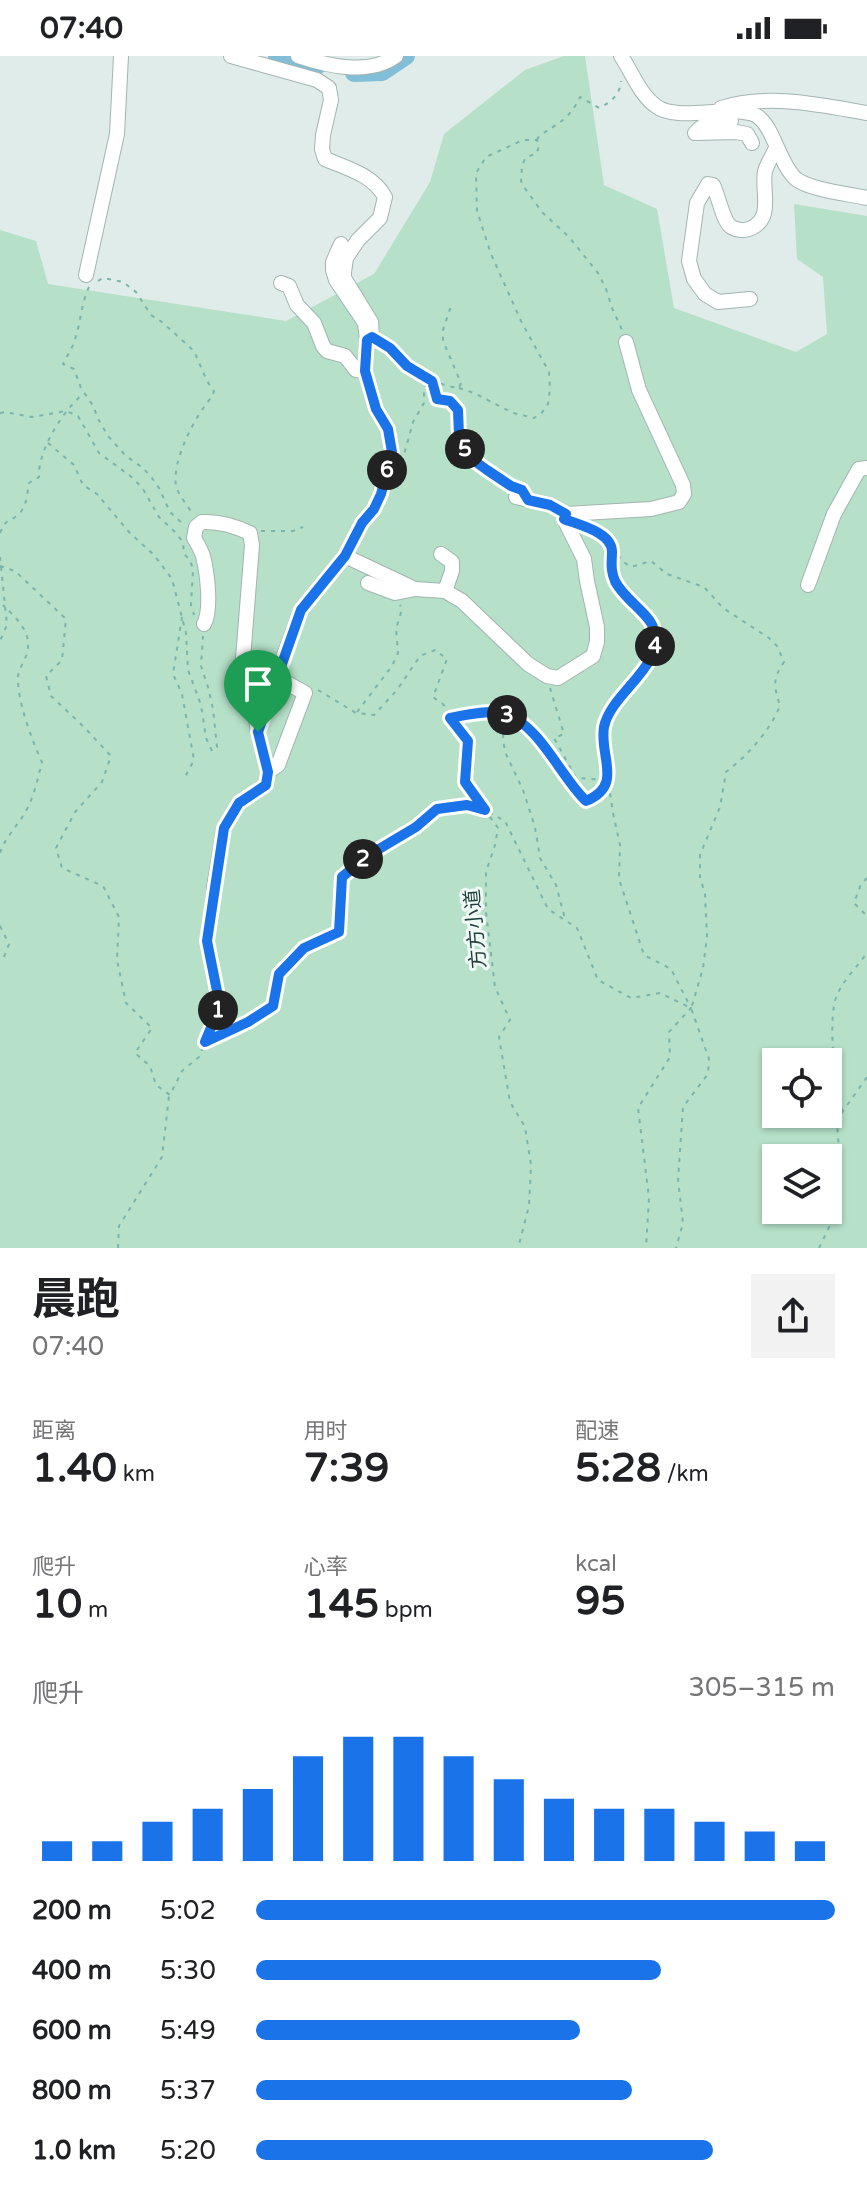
<!DOCTYPE html>
<html lang="zh">
<meta charset="utf-8">
<style>
body{margin:0;font-family:"Varela Round","Noto Sans SC",sans-serif;background:#f2f2f2;color:#202124;height:100vh;display:flex;flex-direction:column;font-size:30px;white-space:nowrap}
*{box-sizing:border-box;margin:0}
p{font-size:26px;color:#757577}
.icon{flex:none;width:44px;height:44px;fill:none;stroke:currentColor;stroke-width:2;stroke-linecap:round;stroke-linejoin:round}
.map{position:relative;height:1192px;overflow:hidden}
.drawer{display:flex;flex-direction:column;background:#fff;flex:1}
.drawer>*{flex:none}
.tools{position:absolute;left:762px;top:992px;display:grid;gap:16px}
.tools a{display:grid;place-items:center;width:80px;height:80px;border-radius:0px;background:#fff;box-shadow:0 2px 6px #0004;font-size:40px}
.pin{position:absolute;display:grid;place-items:center;width:68px;height:68px;color:#fff;margin:-82px -34px;border-radius:50% 50% 50% 0;rotate:-45deg;box-shadow:0 0 8px #0007}
.pin .icon{rotate:45deg}
.km{position:absolute;width:40px;height:40px;margin:-20px;border-radius:50%;background:#222;color:#fff;font-size:22px;line-height:40px;text-align:center}
.round{display:grid;place-items:center;flex:none;width:84px;height:84px;border-radius:0px;background:#f2f2f2}
.headline{display:flex;align-items:center;justify-content:space-between;height:136px;padding:0 32px}
h1{font-size:44px;font-weight:700;line-height:60px}
.metrics{display:grid;grid-template-columns:repeat(3,1fr);gap:12px;height:136px;padding:8px 32px}
.metrics div{display:grid;align-content:center}
.metrics b{font-size:40px;font-weight:700}
.metrics small{font-size:22px;font-weight:400}
.metrics p{font-size:22px}
.chart{height:224px;padding:16px 32px}
.chart p{display:flex;justify-content:space-between}
.chart svg{width:100%;height:144px;margin-top:8px;stroke:#1a73e8;stroke-width:6}
ul{padding:0 32px;list-style:none;font-size:26px}
li{display:grid;grid-template-columns:128px 96px 1fr;align-items:center;height:60px}
li i{height:20px;border-radius:10px;background:#1a73e8}
.status{display:flex;justify-content:space-between;align-items:center;height:56px;padding:0 40px;background:#fff;direction:ltr}
.status svg{height:22px;fill:currentColor}
.map>svg:first-child{display:block}
.green{fill:#b6e0c8;fill-rule:evenodd}
.lines{fill:none;stroke-linecap:round;stroke-linejoin:round}
.river{stroke:#81bed8;stroke-width:18}
.minor-casing{stroke:#a2b5b1;stroke-width:16}
.path{stroke:#7db4aa;stroke-width:2;stroke-dasharray:4 6;stroke-linecap:butt}
.minor{stroke:#fff;stroke-width:14}
.route-casing{stroke:#fff;stroke-width:16}
.route{stroke:#1a73e8;stroke-width:10}
.labels{text-anchor:middle;dominant-baseline:central;stroke-width:6;stroke-linejoin:round;paint-order:stroke}
.street-label{font-size:20px;fill:#1f3f3b;stroke:#f0f9f6}
</style>
<div class="status"><b>07:40</b><svg viewBox="0 0 49 12"><path d="M0 12V9h3v3zM5 12V6h3v6zM10 12V3h3v9zM15 12V0h3v12zM26 1h20v11H26zM47 4h2v5h-2z"/></svg></div>
<div class="map">
<svg width="867" height="1192" viewBox="0 0 867 1192">
<rect width="100%" height="100%" fill="#e0ece9"/>
<path class="green" d="M564,0H585L604,129L657,153L674,252L796,296L827,278L823,221L797,203L794,148L867,160V1192H0V174L36,185L48,228L286,265L374,218L430,126L444,78L525,14ZM776,1006H828V1058H776ZM776,1102H828V1154H776Z"/>
<g class="lines">
<g class="river">
<polyline points="277,0 317,10"/>
<polyline points="354,17 382,16 406,0"/>
</g>
<g class="minor-casing">
<g id="minor">
<path d="M231,0L317,24L329,32L331,44L323,79L322,93L325,103C347,112 373,119 385,141L380,162L358,184L346,202L344,216V222L371,266L372,281L367,284L365,267L336,224L333,214V206L341,188"/>
<path d="M298,0C328,10 369,20 396,0"/>
<path d="M621,0C632,16 640,39 656,50C676,66 727,49 753,58C773,65 778,107 796,123C811,134 848,138 867,142"/>
<path d="M721,52C768,37 820,49 867,57"/>
<path d="M731,65C716,64 705,65 695,77L736,76L747,78L752,87"/>
<polyline points="86,219 117,78 121,0"/>
<polyline points="281,227 289,230 297,249 314,267 323,290 327,295 345,300 356,314 365,315 367,284"/>
<path d="M750,243L718,246L705,238L694,223L689,205L697,147L708,128L713,129C718,139 723,164 730,170C735,174 743,175 749,173C775,163 761,135 765,115C767,108 773,99 776,92"/>
<polyline points="365,315 376,353 388,373 392,396 381,438 374,453 362,467 345,500 415,533 445,535 462,545 528,608 547,620 558,622 593,600 597,586 597,571 587,525 584,503 564,463 566,458 651,453 679,446 684,438 683,429 639,334 626,286"/>
<polyline points="516,441 550,449 566,458"/>
<polyline points="441,498 452,506 452,515 445,535"/>
<polyline points="368,527 395,537 415,533"/>
<polyline points="808,529 834,458 859,413 867,412"/>
<path d="M204,568C212,553 207,516 203,500C201,494 197,487 194,482L196,471L202,466C219,465 235,470 250,477L252,489L242,615L248,639L254,649L258,676"/>
<polyline points="268,716 278,709 305,637 276,621"/>
<polyline points="214,831 224,772 239,747 266,729 268,716 258,676 276,621 301,554 345,500"/>
</g>
</g>
<g class="path">
<path d="M537,84L539,80C558,67 569,64 580,41L599,52C612,46 620,38 621,25"/>
<path d="M98,225L103,222L123,226L136,236L151,259L162,266L194,295L207,325L214,335C212,343 208,344 204,351C191,369 172,407 176,430C179,440 187,449 193,458"/>
<path d="M89,231C81,248 81,266 75,283C73,292 67,299 63,308L74,313L81,332L94,351L97,361L108,380L126,400L143,412L152,422L159,432L170,456L185,470"/>
<path d="M383,288L407,310L432,325L437,343L450,345C464,361 454,363 460,381C468,407 491,414 511,430"/>
<polyline points="459,332 474,337 513,357 534,362 541,358 548,348 550,333 549,316 521,265 491,198 477,155 476,117 486,101 523,84 537,84 539,89 537,97 525,102 522,111 521,125 524,131 542,156 569,181 598,217 606,233 612,252 622,274"/>
<polyline points="0,357 5,356 32,361 66,355 78,360 99,397 133,422 143,433 159,461 174,475 183,486 184,498 190,504 193,513 191,549 194,559"/>
<polyline points="48,387 74,409 83,429 97,438 129,476 154,499 172,523 186,577 188,614 201,649 206,682 212,695 217,691 213,653 208,631 201,610 203,580"/>
<path d="M402,406L413,366L424,347V335L427,325C439,326 448,331 459,332L461,327L443,285V274L451,250"/>
<path d="M580,470L606,481L622,505L631,511L651,505L667,518L704,531L723,552L769,582L777,590L784,606C772,624 774,630 780,650C769,676 748,699 726,716L720,751L700,799V821L705,838L707,881L703,912L692,950"/>
<polyline points="261,475 293,475 303,471"/>
<path d="M0,477C7,461 7,468 18,459C27,451 27,438 29,427L39,421C38,400 53,373 66,356C71,349 78,344 82,337"/>
<polyline points="0,501 7,569 0,585"/>
<polyline points="0,510 15,515 66,563 62,604 46,620 51,640 84,671 111,700 102,726 75,756 56,792 62,812 103,830 119,861 117,904 126,947 152,972 135,997 150,1010 156,1029 170,1039 182,1015 199,1001 220,950 207,885 212,844"/>
<polyline points="182,561 173,618 182,638 194,704 185,721"/>
<polyline points="550,632 564,678 554,682 576,722 608,724 613,757 620,789 619,823 644,899 671,913 691,952 669,976 670,1001 638,1052 649,1142 646,1192"/>
<polyline points="318,634 356,657 374,659 397,634 420,600 435,594 447,603 433,641 443,648 468,685 465,726 498,772 495,789 486,816 486,856 495,931 510,964 499,981 510,1046 525,1071 531,1109 529,1150 518,1192"/>
<polyline points="357,656 392,610 398,597 396,573 402,553 400,549"/>
<polyline points="505,658 503,682 505,696 523,734 535,771 540,802 556,829 565,863"/>
<path d="M452,662C466,658 493,653 507,659C544,674 559,719 586,745C627,728 595,695 606,665C618,633 660,613 654,576C653,565 644,559 636,552C619,537 608,517 612,493"/>
<path d="M0,797C6,779 20,768 28,751C35,737 38,721 42,706C32,685 17,644 18,621C19,611 28,601 28,591C30,574 14,560 3,549"/>
<polyline points="867,822 861,828 854,847 867,860"/>
<polyline points="0,870 9,888 4,901 0,905"/>
<polyline points="205,986 248,966 273,950 279,918 304,892 339,876 342,821 369,799 416,771 437,753 467,749 485,754 505,765 548,853 577,872 598,924 631,942 660,937 691,952 709,1003 708,1018 683,1051 678,1124 683,1167 676,1192"/>
<path d="M842,1054C835,1029 827,962 837,939C844,923 857,911 867,897"/>
<polyline points="118,1192 119,1170 162,1101 169,1040"/>
<polyline points="819,1192 837,1155 840,1106 837,1068 843,1055 867,1021"/>
</g>
<use href="#minor" class="minor"/>
</g>
<g class="lines">
<g class="route-casing">
<path id="route" d="M372,281L390,292L407,310L432,325L437,343L450,345L458,354L459,379L466,396L473,404L487,414L511,430L522,434L528,444L550,449L566,458L564,463C579,469 611,476 612,495C612,506 610,513 615,525C623,542 648,557 653,571C668,609 611,636 604,671C599,701 624,729 586,745C560,720 541,671 506,658C492,653 465,659 450,662L468,685L465,726L485,754L467,749L437,753L416,771L369,799L342,821L339,876L304,892L279,918L273,950L248,966L205,986L220,950L207,885L224,772L239,747L266,729L268,716L258,676L301,554L345,500L362,467L374,453L381,438L392,396L388,373L376,353L365,315L367,284Z"/>
</g>
<use href="#route" class="route"/>
</g>
<g class="labels">
<g class="street-label">
<text transform="translate(476 873) rotate(-95)">方方小道</text>
</g>
</g>
</svg>
<div class="tools">
<a><svg class="icon" aria-label="locate" viewBox="0 0 24 24"><circle cx="12" cy="12" r="6"/><path d="M12 2v4M12 18v4M2 12h4M18 12h4"/></svg></a>
<a><svg class="icon" aria-label="layers" viewBox="0 0 24 24"><path d="M12 4l9 5-9 5-9-5zM3 14l9 5 9-5"/></svg></a>
</div>
<div class="pin" style="left:258px;top:676px;background:#1e9e55"><svg class="icon" aria-label="arrive" viewBox="0 0 24 24"><path d="M6 21V4h12l-3 4 3 4H6"/></svg></div>
<b class="km" style="left:218px;top:954px">1</b>
<b class="km" style="left:363px;top:803px">2</b>
<b class="km" style="left:507px;top:659px">3</b>
<b class="km" style="left:655px;top:590px">4</b>
<b class="km" style="left:465px;top:393px">5</b>
<b class="km" style="left:387px;top:414px">6</b>
</div>
<section class="drawer">
<div class="headline"><div><h1>晨跑</h1><p>07:40</p></div><a class="round"><svg class="icon" aria-label="share" viewBox="0 0 24 24"><path d="M12 15V3M7 8l5-5 5 5M5 13v7h14v-7"/></svg></a></div>
<div class="metrics">
<div><p>距离</p><b>1.40<small> km</small></b></div>
<div><p>用时</p><b>7:39</b></div>
<div><p>配速</p><b>5:28<small> /km</small></b></div>
</div>
<div class="metrics">
<div><p>爬升</p><b>10<small> m</small></b></div>
<div><p>心率</p><b>145<small> bpm</small></b></div>
<div><p>kcal</p><b>95</b></div>
</div>
<div class="chart"><p><span>爬升</span>305–315 m</p>
<svg viewBox="0 0 160 44" preserveAspectRatio="none"><path d="M5 44V38M15 44V38M25 44V32M35 44V28M45 44V22M55 44V12M65 44V6M75 44V6M85 44V12M95 44V19M105 44V25M115 44V28M125 44V28M135 44V32M145 44V35M155 44V38"/></svg>
</div>
<ul>
<li><b>200 m</b>5:02<i style="width:100%"></i></li>
<li><b>400 m</b>5:30<i style="width:70%"></i></li>
<li><b>600 m</b>5:49<i style="width:56%"></i></li>
<li><b>800 m</b>5:37<i style="width:65%"></i></li>
<li><b>1.0 km</b>5:20<i style="width:79%"></i></li>
</ul>
</section>
